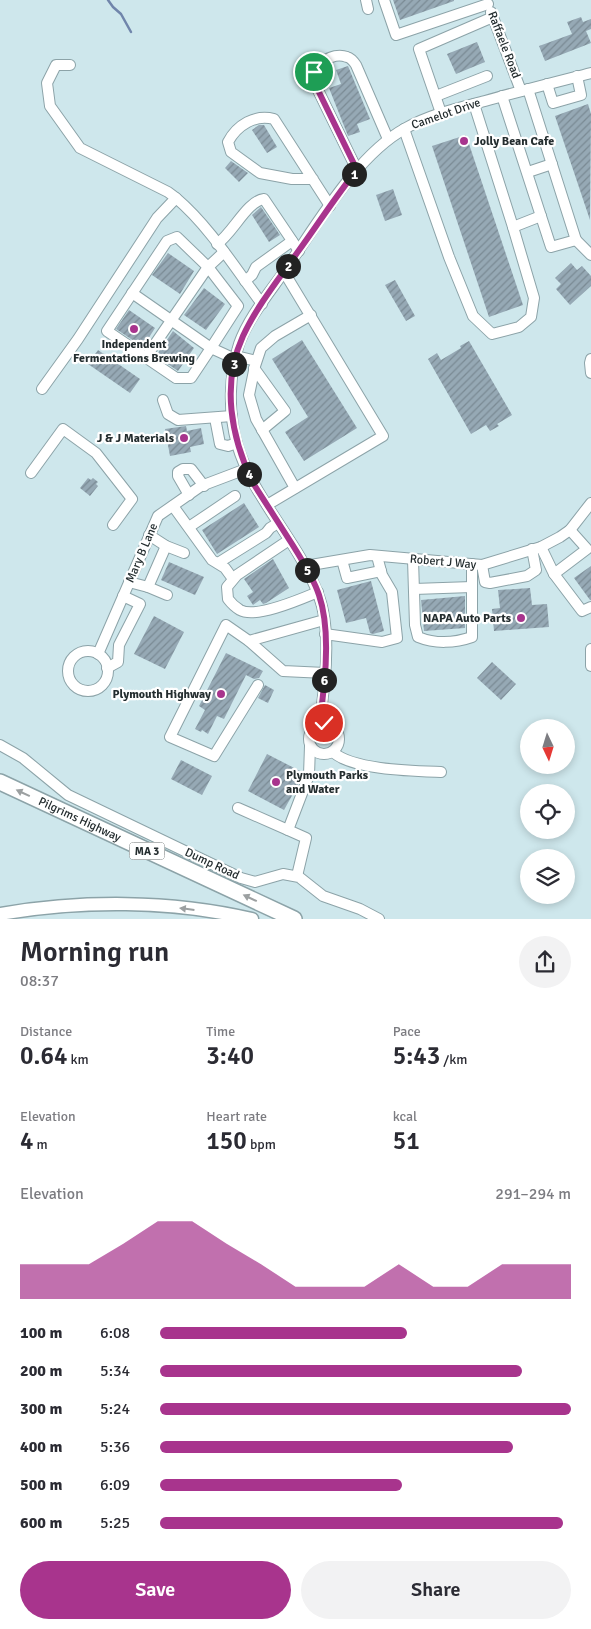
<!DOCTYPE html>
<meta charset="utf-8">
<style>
body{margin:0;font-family:Signika,sans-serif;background:#f2f2f3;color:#2b2b33;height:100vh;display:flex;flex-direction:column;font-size:19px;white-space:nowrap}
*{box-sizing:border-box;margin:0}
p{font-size:16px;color:#7c7c81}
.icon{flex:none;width:28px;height:28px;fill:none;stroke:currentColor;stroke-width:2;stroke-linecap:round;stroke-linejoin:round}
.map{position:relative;height:919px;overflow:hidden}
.panel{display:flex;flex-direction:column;background:#fff;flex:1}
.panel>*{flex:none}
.needle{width:32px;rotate:176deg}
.fabs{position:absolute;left:520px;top:719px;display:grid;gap:10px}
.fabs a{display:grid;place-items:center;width:55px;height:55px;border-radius:50%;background:#fff;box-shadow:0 2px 8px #0003;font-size:25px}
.pin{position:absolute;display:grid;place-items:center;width:42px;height:42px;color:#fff;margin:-21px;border:2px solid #fff;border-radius:50%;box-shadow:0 1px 5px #0007}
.km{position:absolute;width:25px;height:25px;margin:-12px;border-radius:50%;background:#222;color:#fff;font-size:14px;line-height:25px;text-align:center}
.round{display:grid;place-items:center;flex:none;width:52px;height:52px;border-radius:26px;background:#f2f2f3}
.summary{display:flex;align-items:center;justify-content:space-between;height:85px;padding:0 20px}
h1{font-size:28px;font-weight:600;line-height:38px}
.metrics{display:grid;grid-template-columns:repeat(3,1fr);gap:8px;height:85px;padding:5px 20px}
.metrics div{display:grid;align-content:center}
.metrics b{font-size:25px;font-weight:600}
.metrics small{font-size:14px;font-weight:400}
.metrics p{font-size:14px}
.chart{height:140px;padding:10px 20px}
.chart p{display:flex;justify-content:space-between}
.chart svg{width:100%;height:90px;margin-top:5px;fill:#a8348d;opacity:.7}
.action{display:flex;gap:10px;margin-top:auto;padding:10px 20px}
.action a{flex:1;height:58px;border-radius:30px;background:#a8348d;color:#fff;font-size:20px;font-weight:600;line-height:58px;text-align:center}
.action a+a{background:#f2f2f3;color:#2b2b33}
ul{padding:0 20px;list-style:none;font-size:16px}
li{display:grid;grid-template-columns:80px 60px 1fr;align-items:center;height:38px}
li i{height:12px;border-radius:6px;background:#a8348d}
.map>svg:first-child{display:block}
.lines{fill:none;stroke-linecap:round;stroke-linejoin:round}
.stream{stroke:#7085ab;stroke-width:2.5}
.building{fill:url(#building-hatch)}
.minor-casing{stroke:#8ca3a8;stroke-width:12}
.major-casing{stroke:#8ca3a8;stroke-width:15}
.highway-casing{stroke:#8ca3a8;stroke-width:18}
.minor{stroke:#fff;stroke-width:10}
.major{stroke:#fff;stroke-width:12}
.highway{stroke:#fff;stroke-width:15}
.oneway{fill:#9ca0a1}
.route-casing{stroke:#fff;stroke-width:10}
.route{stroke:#a8348d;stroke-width:6}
.poi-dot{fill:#a8348d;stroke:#fff;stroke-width:2}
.labels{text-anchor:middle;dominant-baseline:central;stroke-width:4.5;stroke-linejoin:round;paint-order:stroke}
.shield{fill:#fff;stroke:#666c6d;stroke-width:1}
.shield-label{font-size:11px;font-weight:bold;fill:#242d2f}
.street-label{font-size:12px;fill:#242d2f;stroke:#fff}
.poi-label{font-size:12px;font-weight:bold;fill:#242d2f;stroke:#fff;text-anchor:end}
</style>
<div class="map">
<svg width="591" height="919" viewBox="0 0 591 919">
<defs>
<pattern id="building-hatch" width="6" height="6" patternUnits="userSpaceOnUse" patternTransform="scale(1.25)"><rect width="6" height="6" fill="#96a9b5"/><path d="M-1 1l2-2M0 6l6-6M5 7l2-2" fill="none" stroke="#7a8a94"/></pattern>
</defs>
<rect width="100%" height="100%" fill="#cee7ec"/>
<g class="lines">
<polyline class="stream" points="108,0 113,7 121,14 131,32"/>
</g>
<g class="building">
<polygon points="393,0 454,0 454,1 400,20"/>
<polygon points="581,17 583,22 591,19 591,29 586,31 591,43 545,61 539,46 572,34 567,22"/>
<polygon points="477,42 485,62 456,74 447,54"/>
<polygon points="348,66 370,119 357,124 360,132 348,136 329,88 341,84 336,70"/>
<polygon points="588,104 591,114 590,220 555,116"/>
<polygon points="259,125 264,125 277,147 267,153 252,130"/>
<polygon points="466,135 523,305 489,317 432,146"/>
<polygon points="231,161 248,173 239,182 225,168"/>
<polygon points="393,189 402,215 385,221 376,195"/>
<polygon points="261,207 280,235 269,242 252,215"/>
<polygon points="168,253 194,271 180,294 152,275"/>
<polygon points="571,263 577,270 582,266 591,276 591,286 570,305 556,289 561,284 555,278"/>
<polygon points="395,280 415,316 406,321 385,285"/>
<polygon points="204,288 225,304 206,330 184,315"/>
<polygon points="129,310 155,328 143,347 116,329"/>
<polygon points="173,331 194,348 178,371 156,356"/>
<polygon points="302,340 357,428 304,461 285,432 308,417 272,359"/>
<polygon points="469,341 512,415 497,424 499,426 490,431 486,425 471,434 428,359 437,353 441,360 461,348 460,346"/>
<polygon points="98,350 140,379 130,393 88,364"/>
<polygon points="186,426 187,431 201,428 204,444 190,447 191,452 170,456 165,429"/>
<polygon points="88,478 91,480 93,478 98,482 96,484 98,486 90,496 80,488"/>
<polygon points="244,503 259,527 217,554 202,530"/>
<polygon points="273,559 289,588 266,603 263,604 260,600 253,605 247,596 253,592 244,579"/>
<polygon points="169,562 204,577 195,595 161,580"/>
<polygon points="591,566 591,600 590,600 574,578"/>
<polygon points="371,581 384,631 373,634 370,633 366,618 346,623 337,590"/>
<polygon points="530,588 532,605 547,604 549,627 494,631 492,609 500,608 498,590"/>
<polygon points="465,596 465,628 424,631 421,600"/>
<polygon points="154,616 184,632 165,669 134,654"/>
<polygon points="226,653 263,671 259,678 254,679 246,675 224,719 217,716 208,734 202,730 201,732 195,729 205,710 199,706"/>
<polygon points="492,662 516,684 501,700 477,678"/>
<polygon points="265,685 274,690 268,703 258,698"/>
<polygon points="267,754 302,772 299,783 284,810 248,791"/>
<polygon points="181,760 212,776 202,795 171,779"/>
</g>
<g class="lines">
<g class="minor-casing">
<g id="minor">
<polyline points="366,0 368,9"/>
<polyline points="384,0 396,35 488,4"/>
<polyline points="491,12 521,91"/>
<polyline points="70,65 56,65 47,83 50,106 80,148 168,192 176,198"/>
<polyline points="547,84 553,103 581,95 577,76"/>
<polyline points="436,96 487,76"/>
<polyline points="502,96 551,247 576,240 528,89"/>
<polyline points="474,104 513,227"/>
<polyline points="441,113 419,49 493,17"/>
<polyline points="404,129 449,257 473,316 492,334 519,327 531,317 534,298 513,227 541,216"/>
<path d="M357,170L314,82C311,66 332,51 347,57C351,58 354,62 356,65L388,139"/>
<polyline points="528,172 552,164"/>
<path d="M313,179H292L260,173L231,152L228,142C237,125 255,114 274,119L330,206"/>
<polyline points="576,240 591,255"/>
<path d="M217,244C233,233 247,201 264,199L299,251"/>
<polyline points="224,252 208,267 177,237 167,241 107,331 176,378 191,378 211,348 235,359"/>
<polyline points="245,281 252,275 256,267 292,241"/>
<polyline points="132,293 211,348 238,306 208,267 146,357"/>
<polyline points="236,356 256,361"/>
<polyline points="591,359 590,363 591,373"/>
<polyline points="254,368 285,411 262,430"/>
<path d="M42,389L78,339L157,218L176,198C210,227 235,268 262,304"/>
<polyline points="163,400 168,414 178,420 232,416"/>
<polyline points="215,418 220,444 228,446 237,443"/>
<polyline points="31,473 63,429 96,453 132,499 113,525"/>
<polyline points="295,488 256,419 249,395 255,366 261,348 275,336 311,315"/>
<polyline points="189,495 178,476 178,472 183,469 191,469 204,486"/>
<polyline points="267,505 383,436 284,272"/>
<polyline points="173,506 212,560 225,568 233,579"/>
<polyline points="189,527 235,496"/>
<polyline points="149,535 166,546 184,553"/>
<path d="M289,540L237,575L227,587L228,599C231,603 235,607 240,610C256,619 301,599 318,592"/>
<polyline points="541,547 554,574 582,611 591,607"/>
<path d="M413,559L415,625L418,637C435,644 455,643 472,637V564"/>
<polyline points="342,560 347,578 381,571"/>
<polyline points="218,563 266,533 270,528 278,523"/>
<polyline points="482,565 485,582 490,583 527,576 536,570 532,549"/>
<polyline points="305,566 370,555 482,565 541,547 560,537 570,530 591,503"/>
<polyline points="554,574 587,549 570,530"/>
<polyline points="129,582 148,587 167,595"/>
<polyline points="148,587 166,546"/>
<polyline points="414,589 472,587"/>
<polyline points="324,620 249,641 283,671 325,673"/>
<polyline points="325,634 382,642 397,638 392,592 382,575 377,556"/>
<polyline points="249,641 226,625 170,737 214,756 258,685"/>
<polyline points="591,649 591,666"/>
<circle cx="88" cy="671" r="20"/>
<polyline points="98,654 158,516 201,486 246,469"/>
<polyline points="107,668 118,662 119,645 140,604 123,596"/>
<circle cx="324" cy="739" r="15"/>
<path d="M319,724C325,688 332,628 318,594C298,540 253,499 237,444C228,412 229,375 239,344C249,316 271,291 288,266C319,221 358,154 406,128C431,114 459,108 485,101C520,91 556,82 591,73"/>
<polyline points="0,745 23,758 68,795 241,878 255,882 283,874 299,877 323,896 360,909 379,919"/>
<path d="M333,752C352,770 414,771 441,772"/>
<polyline points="238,808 288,830 309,775 310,746"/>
<polyline points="288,830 306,838 297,876"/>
</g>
</g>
<g class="major-casing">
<path id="major" d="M0,914C82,900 170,900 252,919"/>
</g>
<g class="highway-casing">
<g id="highway">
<path id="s1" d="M0,782L294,919"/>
</g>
</g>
<use href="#minor" class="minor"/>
<use href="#major" class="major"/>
<use href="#highway" class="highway"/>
</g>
<defs><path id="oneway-solid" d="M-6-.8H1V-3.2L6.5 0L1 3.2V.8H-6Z" transform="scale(1.25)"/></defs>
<g class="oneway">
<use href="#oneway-solid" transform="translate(23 793) rotate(-155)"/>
<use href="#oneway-solid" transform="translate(250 898) rotate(-155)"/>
<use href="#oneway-solid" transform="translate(187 909) rotate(-173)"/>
</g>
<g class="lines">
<g class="route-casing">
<path id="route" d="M314,72V82L357,170C335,197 317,226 297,253C278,280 257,306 243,336C221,384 231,437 253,483C266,503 279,524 292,544C302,560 313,577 319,595C331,630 325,687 319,724L324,723"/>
</g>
<use href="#route" class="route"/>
</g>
<g class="poi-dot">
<circle cx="464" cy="141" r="5"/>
<circle cx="134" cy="329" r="5"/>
<circle cx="184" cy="438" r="5"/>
<circle cx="521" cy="618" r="5"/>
<circle cx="221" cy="694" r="5"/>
<circle cx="276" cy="782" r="5"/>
</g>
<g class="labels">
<rect class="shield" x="129.5" y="842.5" width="35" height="17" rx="4"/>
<g class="shield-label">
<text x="147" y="851">MA 3</text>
</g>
<g class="street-label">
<text transform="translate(504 45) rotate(69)">Raffaele Road</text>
<text transform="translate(446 114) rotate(-19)">Camelot Drive</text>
<text transform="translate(142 553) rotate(-67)">Mary B Lane</text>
<text transform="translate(443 562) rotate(5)">Robert J Way</text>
<text stroke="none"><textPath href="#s1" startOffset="88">Pilgrims Highway</textPath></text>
<text transform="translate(212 864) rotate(25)">Dump Road</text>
</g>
<g class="poi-label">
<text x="474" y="141" text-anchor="start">Jolly Bean Cafe</text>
<text x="134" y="344" text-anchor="middle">Independent<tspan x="134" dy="14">Fermentations Brewing</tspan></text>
<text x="174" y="438">J &amp; J Materials</text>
<text x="511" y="618">NAPA Auto Parts</text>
<text x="211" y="694">Plymouth Highway</text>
<text x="286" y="775" text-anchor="start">Plymouth Parks<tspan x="286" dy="14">and Water</tspan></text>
</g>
</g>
</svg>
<div class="fabs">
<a><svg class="needle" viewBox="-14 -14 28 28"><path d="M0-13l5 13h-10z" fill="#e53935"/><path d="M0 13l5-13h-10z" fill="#7c7c81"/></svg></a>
<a><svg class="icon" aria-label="locate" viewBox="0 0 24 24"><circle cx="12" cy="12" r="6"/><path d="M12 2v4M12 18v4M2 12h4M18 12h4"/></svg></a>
<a><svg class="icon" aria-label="layers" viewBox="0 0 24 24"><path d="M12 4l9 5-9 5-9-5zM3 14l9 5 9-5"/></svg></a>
</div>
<div class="pin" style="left:314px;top:72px;background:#1e9e55"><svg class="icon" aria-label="arrive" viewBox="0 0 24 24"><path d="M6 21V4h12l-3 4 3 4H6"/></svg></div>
<div class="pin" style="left:324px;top:723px;background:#d93025"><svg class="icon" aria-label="check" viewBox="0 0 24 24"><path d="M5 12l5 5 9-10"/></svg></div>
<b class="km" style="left:354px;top:174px">1</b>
<b class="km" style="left:288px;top:266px">2</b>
<b class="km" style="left:234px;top:364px">3</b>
<b class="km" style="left:249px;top:474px">4</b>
<b class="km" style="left:307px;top:570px">5</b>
<b class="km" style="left:324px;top:680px">6</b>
</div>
<section class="panel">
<div class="summary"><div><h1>Morning run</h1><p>08:37</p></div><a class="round"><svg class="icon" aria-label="share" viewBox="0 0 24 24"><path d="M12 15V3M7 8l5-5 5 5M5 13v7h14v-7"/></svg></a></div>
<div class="metrics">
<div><p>Distance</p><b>0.64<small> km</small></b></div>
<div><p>Time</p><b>3:40</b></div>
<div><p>Pace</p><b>5:43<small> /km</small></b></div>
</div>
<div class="metrics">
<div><p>Elevation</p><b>4<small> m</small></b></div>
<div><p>Heart rate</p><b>150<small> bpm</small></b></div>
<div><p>kcal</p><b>51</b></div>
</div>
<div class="chart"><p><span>Elevation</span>291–294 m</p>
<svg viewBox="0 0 160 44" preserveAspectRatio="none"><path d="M0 44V27L10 27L20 27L30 17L40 6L50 6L60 17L70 27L80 38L90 38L100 38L110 27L120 38L130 38L140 27L150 27L160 27V44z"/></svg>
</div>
<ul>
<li><b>100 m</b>6:08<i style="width:60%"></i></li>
<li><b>200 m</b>5:34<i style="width:88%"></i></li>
<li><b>300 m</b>5:24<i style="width:100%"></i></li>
<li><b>400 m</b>5:36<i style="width:86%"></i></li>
<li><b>500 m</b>6:09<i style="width:59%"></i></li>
<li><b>600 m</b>5:25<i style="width:98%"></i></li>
</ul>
<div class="action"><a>Save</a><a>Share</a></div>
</section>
